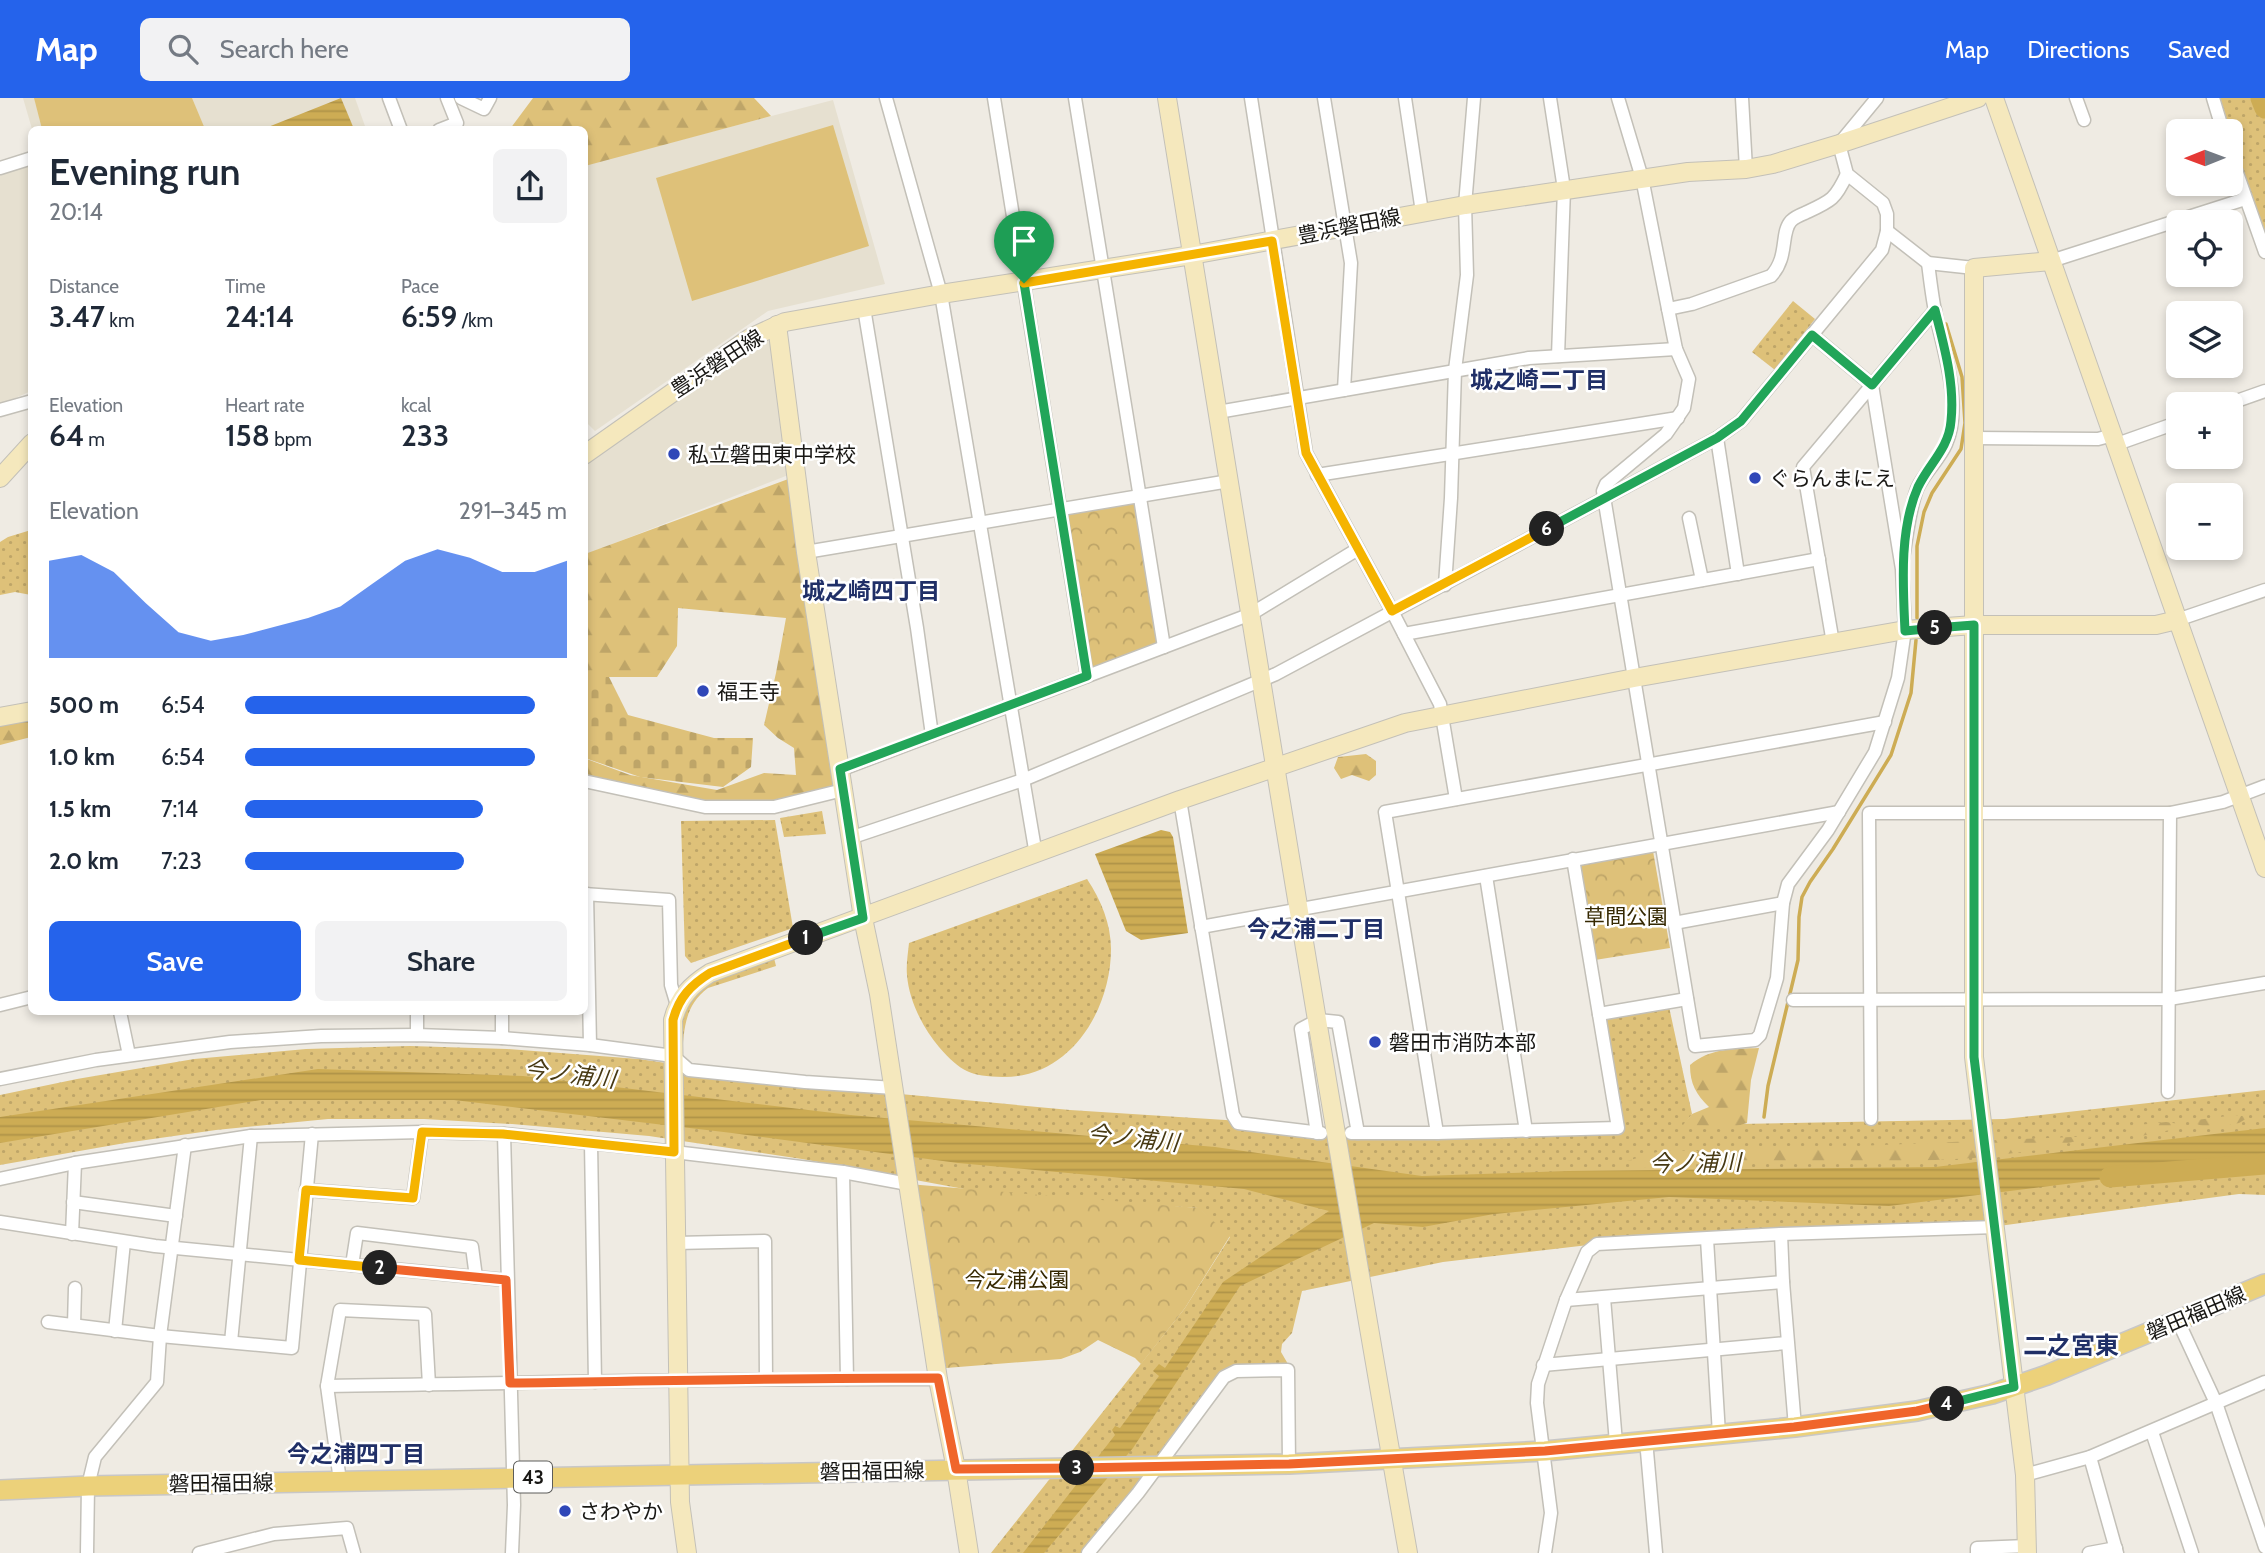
<!DOCTYPE html>
<meta charset="utf-8">
<style>
body{margin:0;font-family:Cabin,"Noto Sans JP",sans-serif;background:#f2f2f3;color:#1f2937;height:100vh;display:flex;flex-direction:column;font-size:26px;white-space:nowrap}
*{box-sizing:border-box;margin:0}
p{font-size:23px;color:#747a83}
.icon{flex:none;width:38px;height:38px;fill:none;stroke:currentColor;stroke-width:2;stroke-linecap:round;stroke-linejoin:round}
.map{position:relative;flex:1;overflow:hidden}
.panel{position:absolute;left:28px;top:28px;width:560px;height:889px;display:flex;flex-direction:column;background:#fff;border-radius:10px;box-shadow:0 4px 10px #0003}
.panel>*{flex:none}
.needle{width:46px;rotate:269deg}
.tools{position:absolute;left:2166px;top:21px;display:grid;gap:14px}
.tools a{display:grid;place-items:center;width:77px;height:77px;border-radius:10px;background:#fff;box-shadow:0 4px 10px #0003;font-size:35px}
.pin{position:absolute;display:grid;place-items:center;width:60px;height:60px;color:#fff;margin:-72px -30px;border-radius:50% 50% 50% 0;rotate:-45deg;box-shadow:0 0 7px #0007}
.pin .icon{rotate:45deg}
.km{position:absolute;width:35px;height:35px;margin:-18px;border-radius:50%;background:#222;color:#fff;font-size:19px;line-height:35px;text-align:center}
.round{display:grid;place-items:center;flex:none;width:74px;height:74px;border-radius:10px;background:#f2f2f3}
.head{display:flex;align-items:center;justify-content:space-between;height:119px;padding:0 21px}
h1{font-size:38px;font-weight:600;line-height:52px}
.metrics{display:grid;grid-template-columns:repeat(3,1fr);gap:10px;height:119px;padding:7px 21px}
.metrics div{display:grid;align-content:center}
.metrics b{font-size:30px;font-weight:600}
.metrics small{font-size:19px;font-weight:400}
.metrics p{font-size:19px}
.chart{height:196px;padding:14px 21px}
.chart p{display:flex;justify-content:space-between}
.chart svg{width:100%;height:126px;margin-top:7px;fill:#2563eb;opacity:.7}
.primary-button{display:flex;gap:14px;margin-top:auto;padding:14px 21px}
.primary-button a{flex:1;height:80px;border-radius:10px;background:#2563eb;color:#fff;font-size:28px;font-weight:600;line-height:80px;text-align:center}
.primary-button a+a{background:#f2f2f3;color:#1f2937}
ul{padding:0 21px;list-style:none;font-size:23px}
li{display:grid;grid-template-columns:112px 84px 1fr;align-items:center;height:52px}
li i{height:18px;border-radius:9px;background:#2563eb}
header{display:flex;align-items:center;gap:42px;box-sizing:border-box;height:98px;padding:0 35px;background:#2563eb;color:#fff}
header strong{font-size:33px}
nav{display:flex;gap:38px;margin-inline-start:auto;font-size:24px}
.search{width:490px;height:63px;background:#f2f2f3;display:flex;align-items:center;gap:18px;box-sizing:border-box;padding:0 24px;border-radius:10px;color:#747a83;font-size:26px}
.map>svg:first-child{display:block}
.built{fill:#e6e0d0}
.grass{fill:url(#grass-dots)}
.forest{fill:url(#forest-firs)}
.cemetery{fill:url(#cemetery-stones)}
.park{fill:url(#park-crowns)}
.pitch{fill:#dec179}
.water{fill:url(#water-rules)}
.lines{fill:none;stroke-linecap:round;stroke-linejoin:round}
.stream{stroke:#cdac54;stroke-width:3.5}
.river{stroke:#cdac54;stroke-width:21}
.street-casing{stroke:#c3c0b8;stroke-width:15}
.secondary-casing{stroke:#c3c0b8;stroke-width:20}
.primary-casing{stroke:#c8c7c7;stroke-width:22}
.street{stroke:#fff;stroke-width:12}
.secondary{stroke:#f5e8bd;stroke-width:18}
.primary{stroke:#ecd17a;stroke-width:19}
.split-1-casing{stroke:#fff;stroke-width:14}
.split-2-casing{stroke:#fff;stroke-width:14}
.split-3-casing{stroke:#fff;stroke-width:14}
.split-4-casing{stroke:#fff;stroke-width:14}
.split-5-casing{stroke:#fff;stroke-width:14}
.split-6-casing{stroke:#fff;stroke-width:14}
.split-7-casing{stroke:#fff;stroke-width:14}
.split-1{stroke:#22a559;stroke-width:9}
.split-2{stroke:#f5b400;stroke-width:9}
.split-3{stroke:#f0652b;stroke-width:9}
.split-4{stroke:#f0652b;stroke-width:9}
.split-5{stroke:#22a559;stroke-width:9}
.split-6{stroke:#22a559;stroke-width:9}
.split-7{stroke:#f5b400;stroke-width:9}
.poi-dot{fill:#2f47b8;stroke:#fff;stroke-width:2.5}
.labels{text-anchor:middle;dominant-baseline:central;stroke-width:5;stroke-linejoin:round;paint-order:stroke}
.shield{fill:#fff;stroke:#5d5d5a;stroke-width:2}
.shield-label{font-size:19px;font-weight:bold;fill:#181714}
.street-label{font-size:21px;fill:#181714;stroke:#fff}
.poi-label{font-size:21px;fill:#181714;stroke:#fff;text-anchor:start}
.park-label{font-size:21px;fill:#352801;stroke:#fff}
.neighbourhood-label{font-size:23px;font-weight:bold;fill:#202f67;stroke:#fff}
.water-label{font-size:23px;font-style:italic;fill:#473913;stroke:#fff}
.quarter-label{font-size:24px;font-weight:bold;fill:#202f67;stroke:#fff}
</style>
<header>
<strong>Map</strong>
<div class="search"><svg class="icon" aria-label="search" viewBox="0 0 24 24"><circle cx="10" cy="10" r="6"/><path d="M15 15l6 6"/></svg>Search here</div>
<nav><a>Map</a><a>Directions</a><a>Saved</a></nav>
</header>
<div class="map">
<svg width="2265" height="1455" viewBox="0 0 2265 1455">
<defs>
<pattern id="grass-dots" width="8" height="8" patternUnits="userSpaceOnUse" patternTransform="scale(1.75)"><rect width="8" height="8" fill="#dec179"/><path d="M2 2h.1M6 6h.1" fill="none" stroke="#bea568" stroke-width="1.8" stroke-linecap="round"/></pattern>
<pattern id="forest-firs" width="22" height="20" patternUnits="userSpaceOnUse" patternTransform="scale(1.75)"><rect width="22" height="20" fill="#dec179"/><path d="M5 1l3.5 6h-7zM16 11l3.5 6h-7z" fill="#bea568"/></pattern>
<pattern id="cemetery-stones" width="16" height="16" patternUnits="userSpaceOnUse" patternTransform="scale(1.75)"><rect width="16" height="16" fill="#dec179"/><path d="M2 7V4a2 2 0 0 1 4 0v3zM10 15v-3a2 2 0 0 1 4 0v3z" fill="#bea568"/></pattern>
<pattern id="park-crowns" width="20" height="18" patternUnits="userSpaceOnUse" patternTransform="scale(1.75)"><rect width="20" height="18" fill="#dec179"/><path d="M2 6a3 3 0 1 1 6 0M12 15a3 3 0 1 1 6 0" fill="none" stroke="#bea568"/></pattern>
<pattern id="water-rules" width="6" height="5" patternUnits="userSpaceOnUse" patternTransform="scale(1.75)"><rect width="6" height="5" fill="#cdac54"/><path d="M0 2.5h6" fill="none" stroke="#af9348"/></pattern>
</defs>
<rect width="100%" height="100%" fill="#efebe3"/>
<g class="built">
<polygon points="23,0 355,0 366,31 32,31"/>
<polygon points="833,2 885,186 768,213 595,333 585,323 585,67"/>
<polygon points="31,67 31,293 0,307 0,77"/>
<polygon points="777,227 796,374 587,456 585,453 585,358"/>
</g>
<g class="grass">
<polygon points="2215,0 2265,0 2265,154 2231,51 2231,33 2226,33"/>
<polygon points="1793,203 1815,221 1775,272 1752,254"/>
<polygon points="31,432 31,497 15,494 0,497 0,444 8,439"/>
<polygon points="822,713 826,736 784,739 780,720"/>
<polygon points="775,722 793,830 691,865 685,858 681,723"/>
<path d="M1087,781C1101,802 1111,826 1111,851C1111,912 1070,980 1003,979C970,978 961,974 939,949C923,930 909,903 907,877C906,867 908,855 909,845Z"/>
<path d="M774,860L776,868L708,890C684,908 684,932 682,960L678,928L689,898L700,887Z"/>
<polygon points="1668,904 1692,1016 1684,1027 2004,1021 2265,992 2265,1097 2239,1096 1984,1130 1597,1146 1443,1164 1302,1193 1292,1235 1282,1246 1281,1254 1288,1266 1269,1265 1236,1272 1093,1455 991,1455 1185,1210 1230,1139 1198,1110 991,1096 802,1061 649,1038 512,1026 424,1021 328,1021 216,1032 125,1045 0,1067 0,997 77,981 194,961 306,951 410,948 507,951 639,961 836,990 1070,1012 1424,1035 1617,1030 1599,916"/>
</g>
<g class="forest">
<polygon points="533,0 754,0 771,18 585,68 584,32 510,31"/>
<polygon points="791,380 834,682 830,695 766,709 645,697 585,677 584,660 630,677 717,692 764,675 796,677 794,650 778,640 764,627 776,575 786,520 678,510 677,548 657,579 584,579 585,456"/>
<polygon points="32,618 31,639 0,647 0,619"/>
<polygon points="1366,656 1376,663 1376,677 1369,683 1352,677 1341,681 1334,670 1338,659"/>
<path d="M1759,950L1751,982L1747,1025L1733,1029L1683,1027L1692,1016L1709,1009C1696,996 1690,986 1690,967C1710,950 1733,951 1759,950Z"/>
<polygon points="2235,1017 2249,1019 2239,1025 2210,1031 2189,1023"/>
<polygon points="2166,1024 2180,1026 2170,1032 2141,1038 2120,1029"/>
<polygon points="2095,1038 2046,1051 1974,1060 1897,1064 1828,1063 1743,1066 1728,1059 1766,1048 1812,1050"/>
<polygon points="1664,1052 1698,1053 1694,1060 1642,1070 1627,1063"/>
</g>
<polygon class="cemetery" points="585,579 609,579 628,617 714,640 753,640 751,669 723,689 640,679 585,660"/>
<g class="park">
<polygon points="1136,399 1164,549 1087,578 1060,412"/>
<polygon points="1653,753 1670,850 1595,862 1581,767"/>
<polygon points="908,1086 1199,1110 1230,1138 1185,1210 1141,1266 1135,1260 1098,1242 1080,1254 1061,1261 946,1270"/>
</g>
<g class="pitch">
<polygon points="34,0 192,0 205,31 42,31"/>
<polygon points="833,27 869,148 692,203 656,80"/>
</g>
<g class="water">
<polygon points="341,0 354,31 263,31"/>
<polygon points="1161,732 1170,734 1173,739 1188,835 1141,842 1126,833 1095,756"/>
<polygon points="318,971 523,978 850,1017 1215,1049 1422,1078 1568,1073 1935,1069 2265,1030 2265,1066 2138,1077 1889,1108 1669,1099 1494,1116 1423,1129 1374,1125 1240,1188 1133,1350 1044,1455 1023,1455 1115,1337 1112,1332 1115,1328 1120,1330 1159,1278 1153,1273 1159,1266 1165,1270 1223,1184 1329,1113 1244,1091 958,1065 732,1035 454,1002 261,1002 0,1045 0,1019"/>
</g>
<g class="lines">
<g class="stream">
<polyline points="1917,520 1917,448 1924,414 1932,395 1961,351 1965,325 1962,279 1946,226"/>
<polyline points="1764,1019 1768,988 1798,862 1799,819 1802,799 1810,784 1833,751 1891,657 1911,595 1916,542"/>
</g>
<g class="river">
<polyline points="2261,0 2265,10"/>
<polyline points="2110,1079 2265,1066"/>
</g>
<g class="street-casing">
<g id="street">
<polyline points="389,0 401,32"/>
<polyline points="461,0 484,11 490,0"/>
<polyline points="886,0 941,196 1036,757"/>
<polyline points="994,0 1087,578"/>
<path d="M1075,0C1106,183 1134,366 1164,549"/>
<polyline points="1251,0 1306,355 1392,513 1440,606 1456,701"/>
<polyline points="1324,0 1351,165 1344,292"/>
<polyline points="1405,0 1422,114"/>
<polyline points="1550,0 1564,91 1558,258"/>
<polyline points="1618,0 1642,80 1676,251 1689,281 1684,310 1666,336 1606,386 1603,393 1695,948 1755,942 1760,937 1777,880 1783,805 1788,786 1828,732 1875,654 1898,580 1905,532 1902,471 1872,287 1812,237"/>
<polyline points="1742,0 1746,71"/>
<polyline points="2076,0 2084,22"/>
<polyline points="2213,0 2223,33"/>
<polyline points="439,32 457,25 447,0"/>
<polyline points="2231,58 2265,154"/>
<polyline points="0,70 32,60"/>
<polyline points="1887,133 1928,165 1974,170"/>
<polyline points="2051,163 2245,101"/>
<polyline points="864,210 917,530 932,637"/>
<path d="M1668,211L1692,206L1771,178C1789,159 1780,135 1791,123C1795,119 1800,117 1805,115C1831,103 1835,102 1847,76"/>
<polyline points="2228,306 2265,293"/>
<polyline points="0,312 32,303"/>
<polyline points="1218,314 1529,260 1676,251"/>
<polyline points="1717,340 1738,476"/>
<polyline points="1974,340 2098,341 2113,337"/>
<polyline points="2117,346 2179,324"/>
<polyline points="1317,377 1678,320"/>
<polyline points="1689,420 1702,482"/>
<polyline points="806,454 1229,383"/>
<path d="M1903,460C1907,437 1909,413 1917,391C1924,375 1939,362 1946,346C1963,308 1943,251 1935,213C1932,198 1930,181 1928,165"/>
<polyline points="1445,487 1451,400 1455,272 1467,177 1465,107 1474,0"/>
<polyline points="2177,522 2265,492"/>
<polyline points="1404,536 1819,461"/>
<polyline points="1833,545 1803,369 1935,212"/>
<polyline points="840,672 1251,516 1358,451"/>
<polyline points="584,683 705,709 774,709 843,692"/>
<polyline points="1180,702 1233,1017 1238,1025 1321,1035"/>
<polyline points="850,740 1023,682 1276,576 1717,340 1741,323 1882,152 1887,133 1887,116 1883,105 1847,76 1839,46 1877,0"/>
<polyline points="1486,778 1526,1033"/>
<polyline points="584,796 669,802 671,887 677,907"/>
<polyline points="587,796 590,947"/>
<polyline points="1674,825 1783,805"/>
<polyline points="1201,829 1839,714"/>
<polyline points="1793,902 2169,901 2265,885"/>
<polyline points="0,907 32,899"/>
<polyline points="120,914 129,957"/>
<polyline points="502,914 502,940"/>
<polyline points="1599,916 1687,901"/>
<polyline points="417,937 417,914"/>
<polyline points="0,981 96,962 230,944 321,938 417,937 502,940 590,947 673,958 689,972 805,984 894,990"/>
<polyline points="2168,994 2170,715"/>
<polyline points="1871,1021 1869,715 2170,715 2223,704 2265,688"/>
<polyline points="1317,1035 1301,931 1318,922 1338,924 1358,1035"/>
<polyline points="1351,1035 1437,1035 1618,1030 1573,761"/>
<polyline points="1437,1035 1385,714 1885,624"/>
<polyline points="504,1036 514,1407 512,1455"/>
<polyline points="591,1045 595,1284"/>
<polyline points="843,1074 847,1281"/>
<polyline points="0,1081 75,1065 251,1038 422,1034 504,1036 649,1051 843,1074 908,1086"/>
<polyline points="306,1092 413,1100 422,1034"/>
<polyline points="73,1104 176,1118"/>
<polyline points="0,1124 155,1148 506,1182"/>
<polyline points="72,1136 75,1065"/>
<polyline points="1781,1136 1783,1184 1795,1329"/>
<polyline points="1707,1141 1719,1336"/>
<polyline points="676,1145 765,1143 766,1281"/>
<polyline points="352,1167 357,1135 472,1149 476,1179"/>
<polyline points="1604,1200 1616,1345"/>
<polyline points="1566,1202 1783,1184"/>
<polyline points="2178,1223 2216,1305 2265,1449"/>
<polyline points="48,1224 160,1238 292,1250 312,1036"/>
<polyline points="74,1227 75,1190"/>
<polyline points="115,1233 124,1144"/>
<polyline points="231,1244 251,1038"/>
<polyline points="1543,1267 1787,1245"/>
<path d="M327,1288C531,1285 734,1280 938,1281"/>
<polyline points="2152,1334 2192,1455"/>
<polyline points="1646,1342 1656,1455"/>
<polyline points="2090,1359 2117,1455"/>
<polyline points="2025,1377 2090,1359 2265,1284"/>
<polyline points="340,1383 327,1288 340,1212 425,1216 429,1287"/>
<polyline points="87,1455 88,1388 95,1359 157,1284 160,1238 185,1047"/>
<polyline points="199,1455 274,1436 347,1430 354,1455"/>
<polyline points="1088,1455 1138,1395 1224,1279 1236,1273 1288,1272 1289,1366"/>
<polyline points="1545,1455 1551,1415 1537,1305 1538,1286 1566,1202 1587,1154 1597,1146 1781,1136 1996,1129"/>
<polyline points="1977,1455 1977,1450 2027,1448"/>
<polyline points="2089,1455 2116,1450"/>
</g>
</g>
<g class="secondary-casing">
<g id="secondary">
<path d="M1167,0C1245,485 1323,971 1408,1455"/>
<polyline points="1994,0 2265,770"/>
<polyline points="777,227 806,454 840,672 863,820 879,896 938,1281 956,1371 969,1455"/>
<polyline points="584,357 750,240 785,224 941,196 1192,157 1465,107 1688,74 1746,71 1773,66 1839,46 1978,0"/>
<polyline points="0,380 32,345"/>
<polyline points="0,619 32,613"/>
<path d="M687,1455L680,1404L673,922C679,899 691,887 710,875L1180,702L1405,625L1634,580L1905,532L1974,527H2156L2177,522"/>
<polyline points="2027,1455 2025,1377 1974,959 1974,170 2051,163"/>
</g>
</g>
<g class="primary-casing">
<polyline id="primary" points="0,1392 88,1388 1289,1366 1545,1353 1795,1329 1917,1313 1992,1296 2047,1277 2265,1186"/>
</g>
<use href="#street" class="street"/>
<use href="#secondary" class="secondary"/>
<use href="#primary" class="primary"/>
</g>
<g class="lines">
<g class="split-1-casing">
<polyline id="split-1" points="806,840 863,820 840,671 1087,578 1024,185"/>
</g>
<g class="split-2-casing">
<path id="split-2" d="M380,1170L299,1162L306,1092L413,1100L422,1034L503,1036L674,1054L673,922C679,899 691,887 710,875L806,840"/>
</g>
<g class="split-3-casing">
<path id="split-3" d="M380,1170L506,1182L510,1285C652,1283 795,1280 938,1280L956,1371L1077,1370"/>
</g>
<g class="split-4-casing">
<polyline id="split-4" points="1077,1370 1289,1366 1545,1353 1794,1329 1917,1313 1947,1306"/>
</g>
<g class="split-5-casing">
<polyline id="split-5" points="1935,530 1974,527 1974,959 2014,1289 1947,1306"/>
</g>
<g class="split-6-casing">
<path id="split-6" d="M1547,431L1717,340L1741,323L1812,237L1872,287L1935,212C1944,248 1955,285 1951,323C1949,350 1929,366 1918,389C1899,432 1903,488 1905,533L1935,530"/>
</g>
<g class="split-7-casing">
<polyline id="split-7" points="1024,185 1272,143 1306,355 1392,513 1547,431"/>
</g>
<use href="#split-1" class="split-1"/>
<use href="#split-2" class="split-2"/>
<use href="#split-3" class="split-3"/>
<use href="#split-4" class="split-4"/>
<use href="#split-5" class="split-5"/>
<use href="#split-6" class="split-6"/>
<use href="#split-7" class="split-7"/>
</g>
<g class="poi-dot">
<circle cx="674" cy="356" r="7"/>
<circle cx="1755" cy="380" r="7"/>
<circle cx="703" cy="593" r="7"/>
<circle cx="1375" cy="944" r="7"/>
<circle cx="565" cy="1413" r="7"/>
</g>
<g class="labels">
<rect class="shield" x="514" y="1363.5" width="38" height="31" rx="5"/>
<g class="shield-label">
<text x="533" y="1379">43</text>
</g>
<g class="street-label">
<text transform="translate(1349 128) rotate(-11)">豊浜磐田線</text>
<text transform="translate(717 265) rotate(-33)">豊浜磐田線</text>
<text transform="translate(2196 1215) rotate(-23)">磐田福田線</text>
<text transform="translate(872 1373) rotate(-1)">磐田福田線</text>
<text transform="translate(221 1385) rotate(-1)">磐田福田線</text>
</g>
<g class="poi-label">
<text x="688" y="356">私立磐田東中学校</text>
<text x="1769" y="380">ぐらんまにえ</text>
<text x="717" y="593">福王寺</text>
<text x="1389" y="944">磐田市消防本部</text>
<text x="579" y="1413">さわやか</text>
</g>
<g class="park-label">
<text x="1626" y="818">草間公園</text>
<text x="1017" y="1181">今之浦公園</text>
</g>
<g class="neighbourhood-label">
<text x="1539" y="282">城之崎二丁目</text>
<text x="871" y="493">城之崎四丁目</text>
<text x="1316" y="831">今之浦二丁目</text>
<text x="356" y="1356">今之浦四丁目</text>
</g>
<g class="water-label">
<text transform="translate(570 976) rotate(7)">今ノ浦川</text>
<text transform="translate(1133 1040) rotate(6)">今ノ浦川</text>
<text transform="translate(1695 1065) rotate(-1)">今ノ浦川</text>
</g>
<g class="quarter-label">
<text x="2071" y="1247">二之宮東</text>
</g>
</g>
</svg>
<div class="tools">
<a><svg class="needle" viewBox="-14 -14 28 28"><path d="M0-13l5 13h-10z" fill="#e53935"/><path d="M0 13l5-13h-10z" fill="#747a83"/></svg></a>
<a><svg class="icon" aria-label="locate" viewBox="0 0 24 24"><circle cx="12" cy="12" r="6"/><path d="M12 2v4M12 18v4M2 12h4M18 12h4"/></svg></a>
<a><svg class="icon" aria-label="layers" viewBox="0 0 24 24"><path d="M12 4l9 5-9 5-9-5zM3 14l9 5 9-5"/></svg></a>
<a>+</a>
<a>−</a>
</div>
<div class="pin" style="left:1024px;top:185px;background:#1e9e55"><svg class="icon" aria-label="arrive" viewBox="0 0 24 24"><path d="M6 21V4h12l-3 4 3 4H6"/></svg></div>
<b class="km" style="left:806px;top:840px">1</b>
<b class="km" style="left:380px;top:1170px">2</b>
<b class="km" style="left:1077px;top:1370px">3</b>
<b class="km" style="left:1947px;top:1306px">4</b>
<b class="km" style="left:1935px;top:530px">5</b>
<b class="km" style="left:1547px;top:431px">6</b>
<section class="panel">
<div class="head"><div><h1>Evening run</h1><p>20:14</p></div><a class="round"><svg class="icon" aria-label="share" viewBox="0 0 24 24"><path d="M12 15V3M7 8l5-5 5 5M5 13v7h14v-7"/></svg></a></div>
<div class="metrics">
<div><p>Distance</p><b>3.47<small> km</small></b></div>
<div><p>Time</p><b>24:14</b></div>
<div><p>Pace</p><b>6:59<small> /km</small></b></div>
</div>
<div class="metrics">
<div><p>Elevation</p><b>64<small> m</small></b></div>
<div><p>Heart rate</p><b>158<small> bpm</small></b></div>
<div><p>kcal</p><b>233</b></div>
</div>
<div class="chart"><p><span>Elevation</span>291–345 m</p>
<svg viewBox="0 0 160 44" preserveAspectRatio="none"><path d="M0 44V10L10 8L20 14L30 25L40 35L50 38L60 36L70 33L80 30L90 26L100 18L110 10L120 6L130 9L140 14L150 14L160 10V44z"/></svg>
</div>
<ul>
<li><b>500 m</b>6:54<i style="width:90%"></i></li>
<li><b>1.0 km</b>6:54<i style="width:90%"></i></li>
<li><b>1.5 km</b>7:14<i style="width:74%"></i></li>
<li><b>2.0 km</b>7:23<i style="width:68%"></i></li>
</ul>
<div class="primary-button"><a>Save</a><a>Share</a></div>
</section>
</div>
